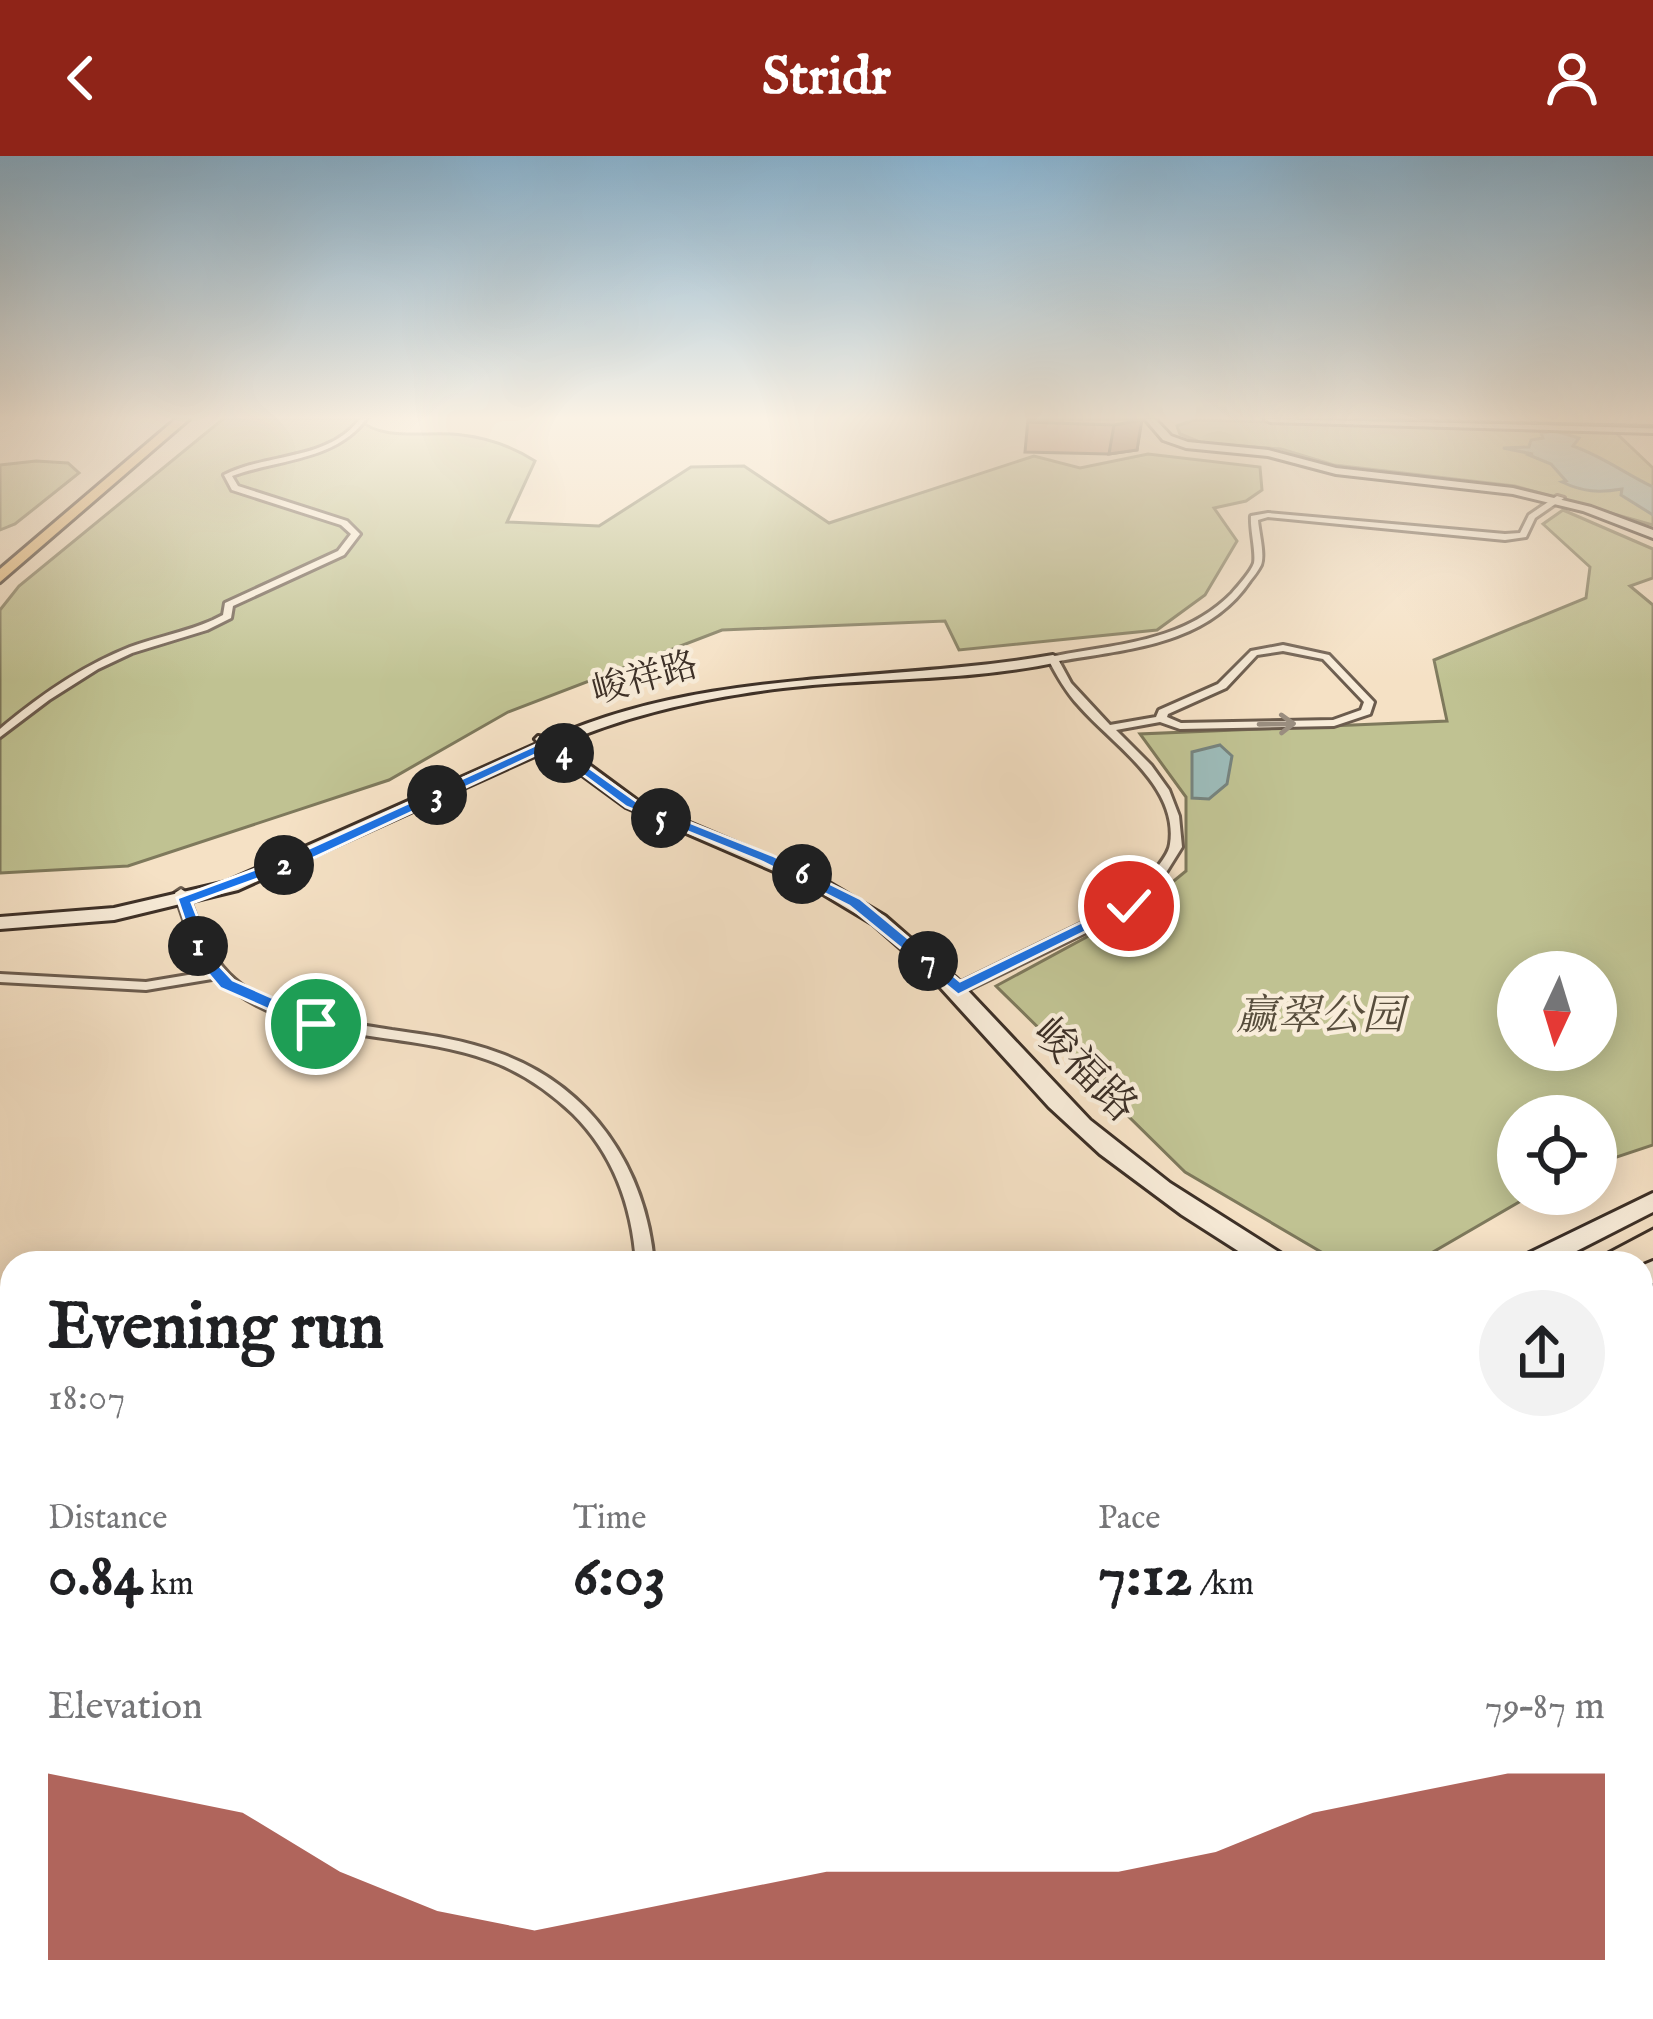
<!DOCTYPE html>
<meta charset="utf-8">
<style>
body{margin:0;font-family:"IM FELL English","Noto Serif SC",serif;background:#f2f2f2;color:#202124;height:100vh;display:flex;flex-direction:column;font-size:45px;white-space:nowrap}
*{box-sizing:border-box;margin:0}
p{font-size:39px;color:#757577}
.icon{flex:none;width:66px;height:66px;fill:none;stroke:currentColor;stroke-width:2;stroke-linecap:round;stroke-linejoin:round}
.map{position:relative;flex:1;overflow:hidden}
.details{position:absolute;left:0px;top:1095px;width:1653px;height:768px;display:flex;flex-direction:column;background:#fff;border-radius:36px 36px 0 0;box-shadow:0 6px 30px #0003}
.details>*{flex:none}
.needle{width:78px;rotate:184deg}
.fabs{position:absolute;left:1497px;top:795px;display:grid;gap:24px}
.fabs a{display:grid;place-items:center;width:120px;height:120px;border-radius:50%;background:#fff;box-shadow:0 6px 30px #0003;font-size:60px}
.pin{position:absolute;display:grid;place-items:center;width:102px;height:102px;color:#fff;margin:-51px;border:6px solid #fff;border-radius:50%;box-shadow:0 3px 12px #0007}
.km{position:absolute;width:60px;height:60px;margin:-30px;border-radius:50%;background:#222;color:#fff;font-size:33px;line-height:60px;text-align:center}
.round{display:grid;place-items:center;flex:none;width:126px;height:126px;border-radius:63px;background:#f2f2f2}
.headline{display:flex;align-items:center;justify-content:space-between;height:204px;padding:0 48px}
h1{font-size:66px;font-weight:700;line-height:90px}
.stats{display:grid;grid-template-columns:repeat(3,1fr);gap:18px;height:204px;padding:12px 48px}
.stats div{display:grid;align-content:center}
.stats b{font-size:60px;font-weight:700}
.stats small{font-size:33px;font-weight:400}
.stats p{font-size:33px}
.chart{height:336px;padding:24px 48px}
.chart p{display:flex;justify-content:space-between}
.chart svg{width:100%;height:216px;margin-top:12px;fill:#8f2418;opacity:.7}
header{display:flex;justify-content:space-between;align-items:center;height:156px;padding:0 48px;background:#8f2418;color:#fff;font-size:54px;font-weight:700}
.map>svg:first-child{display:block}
.green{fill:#c0c292;stroke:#7e795c;stroke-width:3;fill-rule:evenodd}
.water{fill:#9dbcba;stroke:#77847f;stroke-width:3}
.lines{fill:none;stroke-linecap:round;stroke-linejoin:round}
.street-casing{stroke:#6b5c4e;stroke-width:6}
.secondary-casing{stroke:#3d3027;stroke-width:6}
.highway-casing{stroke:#3d3027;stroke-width:6}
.street{fill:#f8ecd9;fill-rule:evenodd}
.secondary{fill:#f8ecd9;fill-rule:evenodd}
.highway{fill:#eac082;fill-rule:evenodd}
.tram-far1{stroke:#3d3027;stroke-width:3}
.tram{stroke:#3d3027;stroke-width:4.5}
.wall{fill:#c2856c;stroke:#3d3027;stroke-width:3}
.shaded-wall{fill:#9e6c58;stroke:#3d3027;stroke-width:3}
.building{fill:#e29b7d;stroke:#3d3027;stroke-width:3}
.oneway{stroke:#9a8e80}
.route{fill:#1a73e8;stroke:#fff;stroke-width:3}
.labels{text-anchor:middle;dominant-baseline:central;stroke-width:9;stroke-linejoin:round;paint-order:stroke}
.far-street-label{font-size:36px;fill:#3d3027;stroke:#f8ecd9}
.park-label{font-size:42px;font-style:italic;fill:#574d3c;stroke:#f8ecd9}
.street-label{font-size:42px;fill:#3d3027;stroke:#f8ecd9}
</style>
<header><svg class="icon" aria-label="back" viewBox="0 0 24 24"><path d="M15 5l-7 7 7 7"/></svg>Stridr<svg class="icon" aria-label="person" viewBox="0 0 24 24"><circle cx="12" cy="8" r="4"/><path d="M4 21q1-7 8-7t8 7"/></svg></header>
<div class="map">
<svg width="1653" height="1863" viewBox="0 0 1653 1863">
<rect width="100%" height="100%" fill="#f5e1c5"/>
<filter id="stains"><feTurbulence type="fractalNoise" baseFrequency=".00167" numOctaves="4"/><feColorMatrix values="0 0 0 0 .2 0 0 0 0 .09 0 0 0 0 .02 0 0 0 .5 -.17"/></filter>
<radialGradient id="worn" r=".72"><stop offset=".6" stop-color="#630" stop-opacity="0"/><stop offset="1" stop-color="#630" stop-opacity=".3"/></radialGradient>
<g class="green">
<path d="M223,263H359C382,287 431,274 462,279C488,282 513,291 535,305L507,366L599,370L691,311L744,310L829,367L1034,300L1080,312L1148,298L1260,311L1262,334L1246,345L1214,352L1237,385L1205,439L1157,474L959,494L945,465L722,474L508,556L389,624L128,710L0,717V454L19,430Z"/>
<polygon points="1193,264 1614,275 1653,312 1653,369 1515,330 1334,309 1281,293 1202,287 1180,278 1177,270"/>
<polygon points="36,305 68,307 79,317 15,368 0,374 0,309"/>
<path d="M1563,354L1653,393V422L1630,430L1653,449V989L1596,1008V960H1518V1038H1533L1414,1107H1340L1185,1016L996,830L1142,751L1186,715V641L1140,578L1447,565L1434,504L1586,442L1590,411L1543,368ZM1518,816H1596V894H1518Z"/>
</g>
<g class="water">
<path d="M1555,275L1579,282L1573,290C1602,300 1624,317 1653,331V359L1621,339L1622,333C1599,337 1583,336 1562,326L1566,325L1551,308L1529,299L1533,298L1503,292L1529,291L1531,284L1543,282L1541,277Z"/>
<polygon points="1220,589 1232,600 1227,628 1209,643 1192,642 1192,596"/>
</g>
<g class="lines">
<g class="street-casing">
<g id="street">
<path d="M360,263H366C335,305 278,303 232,320L238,330L347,365L360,378L344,399L233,450L231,462L207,474L132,497L98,513L49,544L0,581V573C39,540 82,510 130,491C157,481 186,476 213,464L223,459L225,447L338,395L351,378L341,369L232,334L224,319C267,297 328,305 360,263Z"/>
<path d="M1557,340L1564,342L1535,362L1526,381L1505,384L1268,361L1258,364C1259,377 1265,398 1261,409C1258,415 1254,420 1250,425C1207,489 1128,493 1059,505L1071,527L1110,569L1156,561L1159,554L1218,528L1251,495L1283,489L1329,499L1374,546L1370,558L1334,570L1180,573L1160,566L1116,574L1151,609L1169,634L1179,660L1182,691L1152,739L1134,753L963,836H953L951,833L953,830L1124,747C1139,737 1147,728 1156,713C1161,706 1169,697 1170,688C1179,630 1112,588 1079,550C1066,536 1057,520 1048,503L1050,501C1114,488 1183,487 1232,437C1238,430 1251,416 1254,407C1256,396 1250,373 1251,360L1268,357L1505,378L1520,377L1529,359ZM1283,495L1323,503L1364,546L1361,554L1333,564L1181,567L1167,561L1168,558L1226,532L1257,499Z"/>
<path d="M181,733L187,737C198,766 206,795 229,818C270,859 337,865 392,874C428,879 465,884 499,897C591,930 646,1012 654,1107H636C632,1050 614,999 573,958C549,935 520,915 488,904C400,872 292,890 218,822L146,834L0,826V818L146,826L212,815L192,787L175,737Z"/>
<polygon points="0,1330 12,1334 12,1352 0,1348"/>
<polygon points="12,1682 12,1723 9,1731 0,1734 0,1693 3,1685"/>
<polygon points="845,1851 872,1851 867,1863 840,1863"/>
<polygon points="1346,1851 1372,1851 1367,1863 1341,1863"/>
</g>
</g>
<g class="secondary-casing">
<g id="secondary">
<polygon points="1145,263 1155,263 1171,280 1188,286 1268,294 1336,312 1513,332 1591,351 1653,374 1653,382 1583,355 1513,338 1336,318 1268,300 1186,292 1163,284"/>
<polygon points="1265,263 1653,271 1653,277 1270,266"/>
<path d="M1053,499L1060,503L1058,506C967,526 875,521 783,532C709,541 629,558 561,588L638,645L826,725L885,760L957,823L1090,964L1170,1027L1285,1100L1289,1107H1257L1182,1059L1100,998L1049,951L921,810L873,768L813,732L626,651L548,594L238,734L114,764L0,773V761L114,752L226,726L539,587L535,583L538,580L551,582C710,511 886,528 1053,499Z"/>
<polygon points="1653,1037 1653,1056 1553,1107 1519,1107 1523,1100"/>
<polygon points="1653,1105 1653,1127 1641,1132 1641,1110"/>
<polygon points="1641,1395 1653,1400 1653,1452 1641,1446"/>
<polygon points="919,1851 955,1851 950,1863 914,1863"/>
<polygon points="1046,1851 1082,1851 1077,1863 1041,1863"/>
</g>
</g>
<g class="highway-casing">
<polygon id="highway" points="176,263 189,263 0,426 0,413"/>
</g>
<use href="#street" class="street"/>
<use href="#secondary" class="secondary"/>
<use href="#highway" class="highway"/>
<g class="tram-far1">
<polyline points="1387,263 1653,271"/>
<polyline points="1587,1107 1653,1072"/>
</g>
<polyline class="tram" points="1011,1863 1017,1851"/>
</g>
<polygon class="wall" points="1028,263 1141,263 1137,294 1109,298 1025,296"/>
<polygon class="shaded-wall" points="1142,264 1137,294 1109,298 1114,269"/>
<polygon class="building" points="1029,263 1141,263 1142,264 1114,269 1028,266"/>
<defs><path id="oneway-shaft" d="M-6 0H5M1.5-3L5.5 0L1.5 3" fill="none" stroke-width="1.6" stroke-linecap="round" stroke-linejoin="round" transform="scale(3)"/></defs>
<use class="oneway" href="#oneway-shaft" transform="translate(1277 568) rotate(-1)"/>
<linearGradient id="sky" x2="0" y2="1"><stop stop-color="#8ab7d6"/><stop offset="0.5" stop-color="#faf2e5"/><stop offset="1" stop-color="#faf2e5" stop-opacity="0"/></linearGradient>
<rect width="1653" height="524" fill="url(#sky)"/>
<polygon class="route" points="549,583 636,645 772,699 861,743 960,825 1123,746 1137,750 958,839 849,750 760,705 626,651 548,593 307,705 192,747 215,805 233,824 323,864 323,872 310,872 220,832 199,807 177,742 296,698"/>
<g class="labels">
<g class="far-street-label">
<text transform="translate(645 523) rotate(-15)">峻祥路</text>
</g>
<g class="park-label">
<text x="1320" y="861">赢翠公园</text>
</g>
<g class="street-label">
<text transform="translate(1084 915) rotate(45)">峻福路</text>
</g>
</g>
<rect width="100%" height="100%" filter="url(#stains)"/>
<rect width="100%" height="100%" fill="url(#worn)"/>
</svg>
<div class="fabs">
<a><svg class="needle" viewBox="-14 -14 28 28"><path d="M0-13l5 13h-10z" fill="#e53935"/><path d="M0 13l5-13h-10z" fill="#757577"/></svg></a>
<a><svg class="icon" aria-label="locate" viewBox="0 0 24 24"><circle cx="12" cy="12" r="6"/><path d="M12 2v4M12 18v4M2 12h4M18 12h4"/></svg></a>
</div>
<div class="pin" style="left:316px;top:868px;background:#1e9e55"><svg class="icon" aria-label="arrive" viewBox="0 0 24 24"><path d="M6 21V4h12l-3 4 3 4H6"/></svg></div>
<div class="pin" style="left:1129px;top:750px;background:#d93025"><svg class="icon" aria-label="check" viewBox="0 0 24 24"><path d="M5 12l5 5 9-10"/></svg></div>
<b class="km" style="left:198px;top:790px">1</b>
<b class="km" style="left:284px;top:709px">2</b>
<b class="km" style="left:437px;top:639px">3</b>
<b class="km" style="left:564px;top:597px">4</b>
<b class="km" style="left:661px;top:662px">5</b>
<b class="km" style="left:802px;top:718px">6</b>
<b class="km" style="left:928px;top:805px">7</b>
<section class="details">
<div class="headline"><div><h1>Evening run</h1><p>18:07</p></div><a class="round"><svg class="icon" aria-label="share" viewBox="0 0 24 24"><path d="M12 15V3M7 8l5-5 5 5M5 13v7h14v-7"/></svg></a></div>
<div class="stats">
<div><p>Distance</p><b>0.84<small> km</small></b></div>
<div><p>Time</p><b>6:03</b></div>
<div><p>Pace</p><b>7:12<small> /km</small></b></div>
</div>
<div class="chart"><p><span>Elevation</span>79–87 m</p>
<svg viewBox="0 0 160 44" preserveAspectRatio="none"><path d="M0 44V6L10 10L20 14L30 26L40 34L50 38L60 34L70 30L80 26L90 26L100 26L110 26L120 22L130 14L140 10L150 6L160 6V44z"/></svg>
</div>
</section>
</div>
